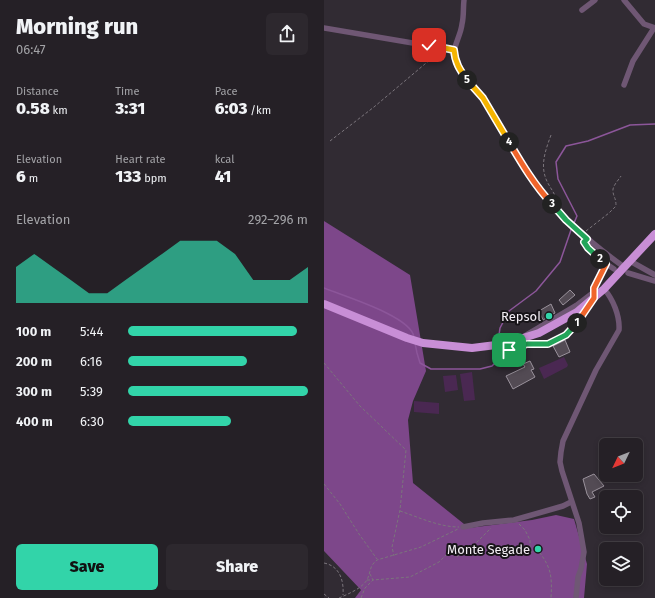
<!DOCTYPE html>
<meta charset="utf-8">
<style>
body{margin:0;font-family:"Fira Sans",sans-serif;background:#2d282e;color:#f1f3f6;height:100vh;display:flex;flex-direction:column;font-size:15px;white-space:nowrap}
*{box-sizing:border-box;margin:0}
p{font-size:13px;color:#a3a3a7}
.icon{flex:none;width:22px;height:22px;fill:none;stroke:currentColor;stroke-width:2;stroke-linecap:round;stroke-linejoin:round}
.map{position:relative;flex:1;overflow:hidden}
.details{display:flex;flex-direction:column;background:#252026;width:324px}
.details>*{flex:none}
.needle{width:26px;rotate:227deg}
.controls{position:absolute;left:275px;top:438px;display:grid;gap:8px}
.controls a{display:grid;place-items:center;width:44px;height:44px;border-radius:6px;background:#252026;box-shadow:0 2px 6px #0003,0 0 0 1px #423e43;font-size:20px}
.pin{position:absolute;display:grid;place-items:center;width:34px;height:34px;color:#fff;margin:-17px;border-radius:8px;box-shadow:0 2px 6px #0006}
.km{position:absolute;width:20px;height:20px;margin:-10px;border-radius:50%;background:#222;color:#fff;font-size:11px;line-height:20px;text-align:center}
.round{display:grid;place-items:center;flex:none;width:42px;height:42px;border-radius:6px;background:#2d282e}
.summary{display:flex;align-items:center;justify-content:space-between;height:68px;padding:0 16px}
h1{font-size:22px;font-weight:800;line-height:30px}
.metrics{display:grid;grid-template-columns:repeat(3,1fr);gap:6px;height:68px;padding:4px 16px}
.metrics div{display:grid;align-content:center}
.metrics b{font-size:17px;font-weight:800}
.metrics small{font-size:11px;font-weight:400}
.metrics p{font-size:11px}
.chart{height:112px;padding:8px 16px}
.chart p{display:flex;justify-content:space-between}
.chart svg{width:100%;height:72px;margin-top:4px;fill:#32d4a9;opacity:.7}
.button{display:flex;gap:8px;margin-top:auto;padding:8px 16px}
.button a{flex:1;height:46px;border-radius:6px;background:#32d4a9;color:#111;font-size:16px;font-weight:800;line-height:46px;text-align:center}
.button a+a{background:#2d282e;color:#f1f3f6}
ul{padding:0 16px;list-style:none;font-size:13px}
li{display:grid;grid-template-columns:64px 48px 1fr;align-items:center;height:30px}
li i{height:10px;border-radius:5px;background:#32d4a9}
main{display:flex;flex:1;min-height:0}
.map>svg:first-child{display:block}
.green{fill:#4a2852}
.forest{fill:#7d478a}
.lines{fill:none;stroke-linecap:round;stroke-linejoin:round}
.stream{stroke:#8c569a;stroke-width:1.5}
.building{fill:#534b54;stroke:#9a929c}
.path{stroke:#7b757c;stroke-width:1;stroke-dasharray:3 2;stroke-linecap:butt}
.minor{stroke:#6f5774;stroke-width:5.5}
.highway{stroke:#c88ed6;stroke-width:8}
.split-1-casing{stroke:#fff;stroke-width:8}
.split-2-casing{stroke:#fff;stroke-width:8}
.split-3-casing{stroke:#fff;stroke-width:8}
.split-4-casing{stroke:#fff;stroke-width:8}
.split-5-casing{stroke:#fff;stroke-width:8}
.split-6-casing{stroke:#fff;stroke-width:8}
.split-1{stroke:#22a559;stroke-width:5}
.split-2{stroke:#f0652b;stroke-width:5}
.split-3{stroke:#22a559;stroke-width:5}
.split-4{stroke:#f0652b;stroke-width:5}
.split-5{stroke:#f5b400;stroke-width:5}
.split-6{stroke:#f5b400;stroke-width:5}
.poi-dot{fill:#32d4a9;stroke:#171418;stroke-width:1.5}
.labels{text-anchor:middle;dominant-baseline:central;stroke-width:4;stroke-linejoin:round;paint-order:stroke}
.poi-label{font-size:13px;fill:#f3eef4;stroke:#171418;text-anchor:end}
</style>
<main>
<section class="details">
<div class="summary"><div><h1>Morning run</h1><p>06:47</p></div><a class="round"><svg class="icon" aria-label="share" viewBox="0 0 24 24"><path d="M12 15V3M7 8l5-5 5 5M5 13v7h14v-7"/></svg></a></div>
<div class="metrics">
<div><p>Distance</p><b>0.58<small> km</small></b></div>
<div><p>Time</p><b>3:31</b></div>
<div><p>Pace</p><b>6:03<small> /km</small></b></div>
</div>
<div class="metrics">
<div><p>Elevation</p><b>6<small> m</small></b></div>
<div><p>Heart rate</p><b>133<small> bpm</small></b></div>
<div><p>kcal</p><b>41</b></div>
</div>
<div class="chart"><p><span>Elevation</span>292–296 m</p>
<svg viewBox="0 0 160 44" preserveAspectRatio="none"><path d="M0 44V22L10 14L20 22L30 30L40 38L50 38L60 30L70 22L80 14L90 6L100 6L110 6L120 14L130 30L140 30L150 30L160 22V44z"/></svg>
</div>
<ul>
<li><b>100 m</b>5:44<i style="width:94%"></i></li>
<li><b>200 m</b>6:16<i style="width:66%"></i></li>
<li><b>300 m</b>5:39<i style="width:100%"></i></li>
<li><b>400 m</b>6:30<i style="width:57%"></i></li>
</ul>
<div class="button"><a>Save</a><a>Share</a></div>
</section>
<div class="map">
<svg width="331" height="598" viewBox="0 0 331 598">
<rect width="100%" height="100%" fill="#312b33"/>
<g class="green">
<polygon points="240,357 244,365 243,367 220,379 215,368"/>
<polygon points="148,372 151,400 140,401 136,374"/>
<polygon points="132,375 134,390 121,392 119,376"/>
<polygon points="90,401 115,403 115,414 90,412"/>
</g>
<polygon class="forest" points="0,221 86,275 102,371 89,401 84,420 89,483 145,528 208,520 232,515 250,519 263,564 260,598 31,598 37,590 0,551"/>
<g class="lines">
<g class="stream">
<polyline points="250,223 253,216 234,179 232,162 242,146 264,141 306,125 331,124"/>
<path d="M0,288C19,296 87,316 90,337"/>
<polyline points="174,342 176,328 185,311 212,291 236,262 248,227"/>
<polyline points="91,343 93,353 96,363 107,369 156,369 168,366 173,361 174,348"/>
</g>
</g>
<g class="building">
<polygon points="246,290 251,295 239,305 235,300"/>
<polygon points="227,304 231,313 219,320 215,311"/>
<polygon points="241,340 246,352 235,357 229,346"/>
<polygon points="206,361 210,369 207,370 211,377 189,389 182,376 201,367 199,364"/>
<polygon points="270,474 280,486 268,492 271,497 266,499 263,494 259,479"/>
</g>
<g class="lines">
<g class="path">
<path d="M227,135C222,149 216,164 222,179C225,187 232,194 233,202"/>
<polyline points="6,141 50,107 114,53"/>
<path d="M262,231L285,213L292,206C292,198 290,198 289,192C288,186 294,181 297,176"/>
<polyline points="0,363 36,406 82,450 76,510 68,547 70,556"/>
<polyline points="0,484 16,504 35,534 53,559"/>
<path d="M76,511C94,517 115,527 135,527"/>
<path d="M195,524L201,530L206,540V551L216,553C228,569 228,579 227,598"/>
<polyline points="133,557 143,547"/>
<path d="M0,563C16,566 20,581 19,595"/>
<polyline points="43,580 49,580 46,574"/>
<polyline points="0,594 5,598"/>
<path d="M15,598C24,594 37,589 43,580C47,572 45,566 53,560L97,547L134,529"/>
<polyline points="37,598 41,588 49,580 86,577 115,562 122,555 150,545 167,528"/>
</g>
<g class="minor">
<path d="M140,0C139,8 140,16 138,24C137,35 129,46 130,56C133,73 150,85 159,99C181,130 196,167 221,196C244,224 271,246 300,267"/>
<polyline points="300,0 320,24 331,28"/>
<polyline points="258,10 271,0"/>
<polyline points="0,28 130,50"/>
<polyline points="300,85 309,61 330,28"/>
<path d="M263,239L260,242C267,254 279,262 290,269"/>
<polyline points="306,261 331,275"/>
<polyline points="304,273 331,281"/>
<polyline points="253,305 270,292"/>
<polyline points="202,335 251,306 262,304"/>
<polyline points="185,350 203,344 224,344 242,335 257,318 270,298 270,288 281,264"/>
<polyline points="139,527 159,523 190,520 239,506 247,502"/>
<path d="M252,598L254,577L257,569L260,552L255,523L238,471L236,462L237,452L239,441L272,370L295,330C296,316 289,299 280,289"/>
</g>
<polyline class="highway" points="0,304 83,338 99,343 148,348 180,344 215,333 253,312 280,289 331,234"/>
</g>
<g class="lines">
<g class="split-1-casing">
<polyline id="split-1" points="185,350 203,344 224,344 242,335 253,323"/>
</g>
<g class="split-2-casing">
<polyline id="split-2" points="253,323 270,298 270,288 282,264 276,259"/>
</g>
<g class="split-3-casing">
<polyline id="split-3" points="228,204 242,220 263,239 260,242 264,248 276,259"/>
</g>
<g class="split-4-casing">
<path id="split-4" d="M185,142C198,164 211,186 228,204"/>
</g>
<g class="split-5-casing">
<polyline id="split-5" points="143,80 159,98 185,142"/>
</g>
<g class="split-6-casing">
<path id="split-6" d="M105,45L130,50C131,63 136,70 143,80"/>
</g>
<use href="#split-1" class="split-1"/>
<use href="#split-2" class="split-2"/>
<use href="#split-3" class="split-3"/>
<use href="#split-4" class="split-4"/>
<use href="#split-5" class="split-5"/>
<use href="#split-6" class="split-6"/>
</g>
<g class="poi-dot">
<circle cx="225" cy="316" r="4"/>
<circle cx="214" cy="549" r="4"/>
</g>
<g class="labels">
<g class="poi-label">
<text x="217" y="316">Repsol</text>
<text x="206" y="549">Monte Segade</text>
</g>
</g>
</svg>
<div class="controls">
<a><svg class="needle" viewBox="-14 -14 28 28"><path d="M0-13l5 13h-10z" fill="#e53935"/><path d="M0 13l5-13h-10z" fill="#a3a3a7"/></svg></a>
<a><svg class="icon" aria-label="locate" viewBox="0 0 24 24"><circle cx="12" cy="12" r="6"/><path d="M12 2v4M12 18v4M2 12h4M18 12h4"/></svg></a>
<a><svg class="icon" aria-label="layers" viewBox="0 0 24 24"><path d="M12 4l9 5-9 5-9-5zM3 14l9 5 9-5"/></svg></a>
</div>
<div class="pin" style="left:185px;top:350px;background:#1e9e55"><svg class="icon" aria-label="arrive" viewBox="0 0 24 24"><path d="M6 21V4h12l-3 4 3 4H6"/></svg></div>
<div class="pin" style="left:105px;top:45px;background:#d93025"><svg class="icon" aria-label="check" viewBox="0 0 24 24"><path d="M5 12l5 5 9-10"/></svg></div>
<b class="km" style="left:253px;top:323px">1</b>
<b class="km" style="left:276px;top:259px">2</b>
<b class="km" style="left:228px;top:204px">3</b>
<b class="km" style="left:185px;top:142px">4</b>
<b class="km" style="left:143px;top:80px">5</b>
</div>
</main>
